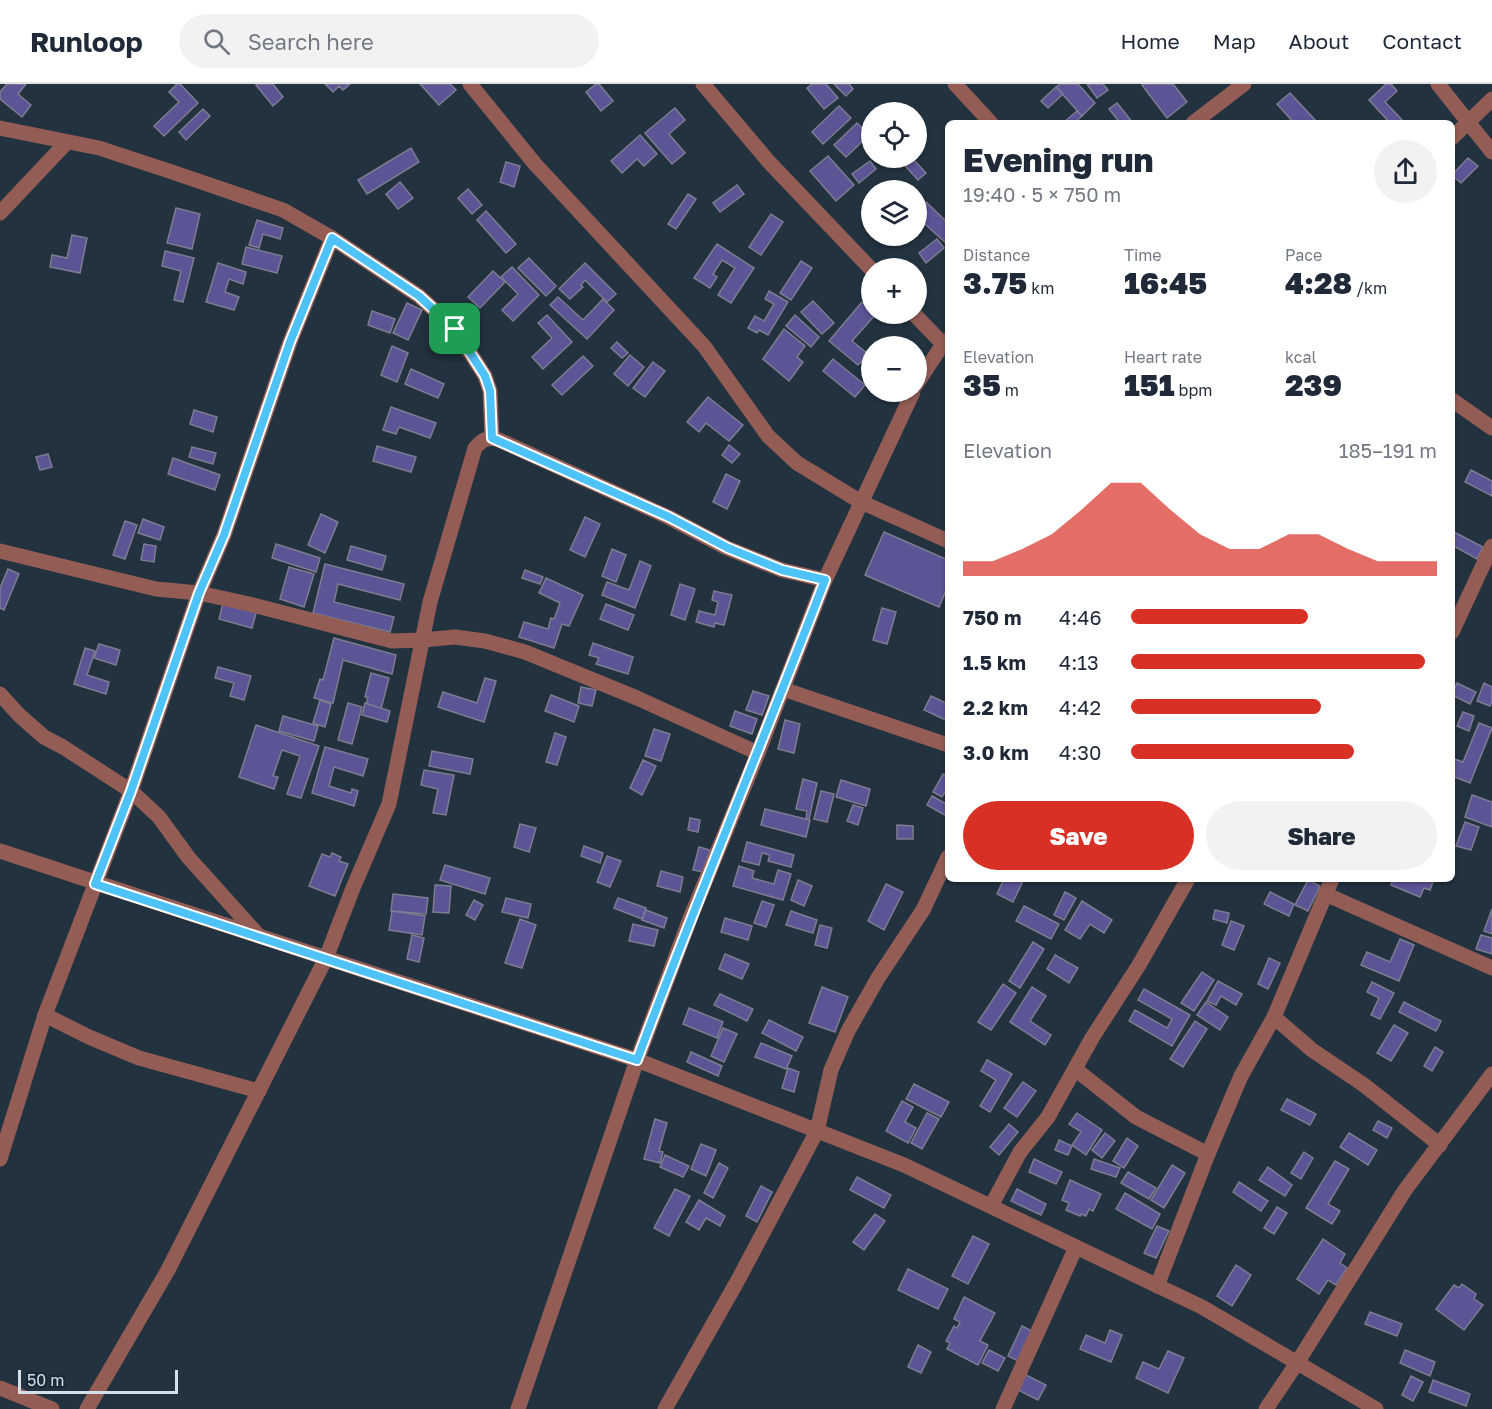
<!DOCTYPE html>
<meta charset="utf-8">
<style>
body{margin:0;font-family:"Golos Text",sans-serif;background:#f2f2f3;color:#1f2937;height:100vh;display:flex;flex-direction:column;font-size:22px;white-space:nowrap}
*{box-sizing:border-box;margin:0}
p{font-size:20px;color:#747a83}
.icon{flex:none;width:33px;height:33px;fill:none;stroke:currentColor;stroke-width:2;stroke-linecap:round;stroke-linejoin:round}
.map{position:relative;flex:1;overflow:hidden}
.drawer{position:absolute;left:945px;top:36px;width:510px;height:762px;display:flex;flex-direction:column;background:#fff;border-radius:9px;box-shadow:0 2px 4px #0004}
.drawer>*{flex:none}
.buttons{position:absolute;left:861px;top:18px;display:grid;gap:12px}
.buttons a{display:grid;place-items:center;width:66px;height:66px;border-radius:50%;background:#fff;box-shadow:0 2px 4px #0004;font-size:30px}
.scale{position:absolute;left:18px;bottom:15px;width:160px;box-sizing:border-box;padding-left:6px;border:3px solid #d6e0e8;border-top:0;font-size:16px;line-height:21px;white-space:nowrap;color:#d6e0e8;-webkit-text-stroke:4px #182834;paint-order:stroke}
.pin{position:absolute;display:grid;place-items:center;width:51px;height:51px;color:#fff;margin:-26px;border-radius:12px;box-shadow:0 3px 9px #0006}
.round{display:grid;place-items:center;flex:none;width:63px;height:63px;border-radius:32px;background:#f2f2f3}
.overview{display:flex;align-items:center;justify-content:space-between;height:102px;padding:0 18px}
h1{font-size:33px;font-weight:800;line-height:45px}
.metrics{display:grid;grid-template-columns:repeat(3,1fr);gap:9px;height:102px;padding:6px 18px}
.metrics div{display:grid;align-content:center}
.metrics b{font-size:30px;font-weight:800}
.metrics small{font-size:16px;font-weight:400}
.metrics p{font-size:16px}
.chart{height:168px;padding:12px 18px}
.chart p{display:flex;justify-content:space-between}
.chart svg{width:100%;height:108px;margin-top:6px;fill:#d93025;opacity:.7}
.action{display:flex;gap:12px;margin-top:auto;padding:12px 18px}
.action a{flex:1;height:69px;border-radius:36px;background:#d93025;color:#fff;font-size:24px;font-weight:800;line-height:69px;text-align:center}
.action a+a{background:#f2f2f3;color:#1f2937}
ul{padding:0 18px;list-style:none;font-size:20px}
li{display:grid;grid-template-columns:96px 72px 1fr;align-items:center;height:45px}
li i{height:15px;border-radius:8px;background:#d93025}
header{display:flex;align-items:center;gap:36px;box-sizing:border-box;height:84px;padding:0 30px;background:#fff;border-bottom:2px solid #e0e1e3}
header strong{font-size:28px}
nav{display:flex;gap:33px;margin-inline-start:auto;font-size:21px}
.search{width:420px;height:54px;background:#f2f2f3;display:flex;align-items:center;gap:15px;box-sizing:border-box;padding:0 21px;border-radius:33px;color:#747a83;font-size:22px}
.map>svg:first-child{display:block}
.building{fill:#5b5495;stroke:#7d7c91;stroke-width:1.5}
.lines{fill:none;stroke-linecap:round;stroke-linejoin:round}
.street{stroke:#935d56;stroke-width:15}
.route-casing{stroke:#fff;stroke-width:12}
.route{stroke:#4fc3f7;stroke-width:8}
</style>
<header>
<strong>Runloop</strong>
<div class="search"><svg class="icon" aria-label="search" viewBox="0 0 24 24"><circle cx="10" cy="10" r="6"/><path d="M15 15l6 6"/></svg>Search here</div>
<nav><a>Home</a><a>Map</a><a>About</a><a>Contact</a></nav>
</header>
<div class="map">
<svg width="1492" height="1325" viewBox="0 0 1492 1325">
<rect width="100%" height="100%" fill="#22323f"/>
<g class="building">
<polygon points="7,0 26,0 18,10 31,21 22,33 0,15 0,8"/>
<polygon points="177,0 180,0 198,19 164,52 154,42 179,18 169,8"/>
<polygon points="257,0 273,0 283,13 273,22 256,1"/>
<polygon points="325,0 350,0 343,6 339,2 333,8"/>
<polygon points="420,0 450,0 456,6 439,21"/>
<polygon points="596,0 599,0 613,17 601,27 586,8"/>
<polygon points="812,0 826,0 838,14 824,25 807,4"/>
<polygon points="834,0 849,0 853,5 846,12"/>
<polygon points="1060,0 1078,0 1095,19 1082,32 1056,3"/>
<polygon points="1087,0 1103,0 1108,6 1097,14"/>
<polygon points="1143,0 1173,0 1187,18 1167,34 1142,1"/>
<polygon points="1386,0 1391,0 1397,7 1385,18 1405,39 1390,39 1369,16"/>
<polygon points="1056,3 1063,10 1048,24 1041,17"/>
<polygon points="1290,9 1318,39 1294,39 1277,20"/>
<polygon points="1117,19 1133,39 1120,39 1109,25"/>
<polygon points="839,22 851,34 823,60 812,48"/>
<polygon points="675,24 685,36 669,50 685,69 672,80 645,49"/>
<polygon points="203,25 210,32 186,56 179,48"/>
<polygon points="1077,27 1082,32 1074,39 1063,39"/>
<polygon points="857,39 869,51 846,73 834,61"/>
<polygon points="640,51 657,70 644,82 637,75 622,89 611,77"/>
<polygon points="411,64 419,78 367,110 358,96"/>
<polygon points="828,72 854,101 836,117 810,87"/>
<polygon points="898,74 912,74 926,89 918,96"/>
<polygon points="1468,74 1478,82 1461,99 1452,91"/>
<polygon points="870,77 876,85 859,99 852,90"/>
<polygon points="506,78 520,82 514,103 500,98"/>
<polygon points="400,98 413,114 398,125 386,110"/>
<polygon points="737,101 744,110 720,128 713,119"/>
<polygon points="468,105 482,121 472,130 458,114"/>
<polygon points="688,110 696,115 676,145 668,140"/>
<polygon points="926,118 948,139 947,160 916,132 916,129"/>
<polygon points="176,124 200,130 192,165 167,159"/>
<polygon points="486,127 516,160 506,169 477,136"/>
<polygon points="771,130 783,138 761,171 749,163"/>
<polygon points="257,136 283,144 280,155 263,150 259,164 249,161"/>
<polygon points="72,151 87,154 80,189 50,183 52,171 67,174"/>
<polygon points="937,155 944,164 926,179 919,169"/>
<polygon points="717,160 754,184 731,219 718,211 735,184 722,176 713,190 717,193 710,204 694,194"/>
<polygon points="246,163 282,172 277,189 242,180"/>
<polygon points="165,167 194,174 183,218 174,216 181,187 162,182"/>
<polygon points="529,174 556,202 546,212 518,184"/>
<polygon points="801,177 812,184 791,216 780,209"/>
<polygon points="218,179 246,188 243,200 229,195 225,208 239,213 234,226 206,218"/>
<polygon points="585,179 616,210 607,218 585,196 581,201 583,203 570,215 559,205"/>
<polygon points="512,183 539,211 513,237 502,226 518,210 501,193"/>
<polygon points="493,187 505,198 480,224 468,213"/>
<polygon points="769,207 788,218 768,251 759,246 757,249 748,244 755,232 764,237 774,220 765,215"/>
<polygon points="558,213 583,236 603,215 614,226 587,255 550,221"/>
<polygon points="813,217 834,239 822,250 801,228"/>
<polygon points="862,218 872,226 872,230 876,230 852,257 868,270 858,281 829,257"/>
<polygon points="407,219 422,226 408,256 393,249"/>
<polygon points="372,227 395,235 390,249 368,241"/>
<polygon points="547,231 572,258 543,285 532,273 552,254 538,239"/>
<polygon points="795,231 819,253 811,263 786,242"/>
<polygon points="784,245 805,262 797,273 803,278 789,297 763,275"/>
<polygon points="617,258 628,269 622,274 611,264"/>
<polygon points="392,262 408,269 397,298 381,291"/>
<polygon points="630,271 644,283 628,302 614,290"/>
<polygon points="583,272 593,282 562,311 552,301"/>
<polygon points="833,275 865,301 855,313 823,287"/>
<polygon points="653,278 665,287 645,313 633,304"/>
<polygon points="411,285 444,300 438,314 405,300"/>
<polygon points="708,313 743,341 729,357 706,339 699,348 687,338"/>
<polygon points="391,323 436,339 430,354 399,343 396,350 383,346"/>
<polygon points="194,326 217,333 213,348 190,340"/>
<polygon points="729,361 740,370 732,379 722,371"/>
<polygon points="377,362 416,373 411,388 373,377"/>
<polygon points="192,363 216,369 213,380 189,373"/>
<polygon points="48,370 52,383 40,386 36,373"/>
<polygon points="173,374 220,391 215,406 168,390"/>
<polygon points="1471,386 1492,397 1492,412 1465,398"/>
<polygon points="726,390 740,397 727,425 713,418"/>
<polygon points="321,430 338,438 325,469 308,461"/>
<polygon points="585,433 600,440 585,473 570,466"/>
<polygon points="143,435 164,443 160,456 138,449"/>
<polygon points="125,437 137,441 125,475 113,471"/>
<polygon points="1452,447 1483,463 1477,475 1452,461"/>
<polygon points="884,448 948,476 948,502 939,523 865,491"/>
<polygon points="144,460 156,462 154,478 141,476"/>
<polygon points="276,460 320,474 316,488 272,474"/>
<polygon points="351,462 386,472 382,486 347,476"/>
<polygon points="612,465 626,471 616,498 602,492"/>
<polygon points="640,477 651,482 635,524 602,511 607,498 629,506"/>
<polygon points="325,480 404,500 400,516 338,500 334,518 394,533 390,548 313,529"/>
<polygon points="289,483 314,490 304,523 280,515"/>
<polygon points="8,485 19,490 4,526 0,524 0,504"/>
<polygon points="525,486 543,493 540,500 522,494"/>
<polygon points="546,494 583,511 569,542 562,540 554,564 519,553 524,538 548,545 551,534 554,535 560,519 539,509"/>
<polygon points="680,500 695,505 685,536 671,531"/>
<polygon points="714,507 732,511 724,541 715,539 714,543 696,538 699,527 715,531 718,518 712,516"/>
<polygon points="223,519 256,529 252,544 219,535"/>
<polygon points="606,520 634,531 628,546 600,535"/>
<polygon points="882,524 896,528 887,560 873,556"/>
<polygon points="334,554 396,571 392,590 343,576 333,619 314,614 320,595 323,596"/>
<polygon points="593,559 633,573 628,590 596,580 599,574 589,571"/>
<polygon points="99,560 120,566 116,581 94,574"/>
<polygon points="85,564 95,567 87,591 109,598 106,610 74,600"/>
<polygon points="218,583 251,592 244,616 230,612 234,599 215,594"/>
<polygon points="371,589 389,594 381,625 366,621 368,613 365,613"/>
<polygon points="485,594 496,597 484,638 438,623 443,608 477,619"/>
<polygon points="1457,599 1476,608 1470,620 1452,611"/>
<polygon points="1484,599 1492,603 1492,617 1490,622 1477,617"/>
<polygon points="581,603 596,606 592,622 578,619"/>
<polygon points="753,607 769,612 762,631 746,626"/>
<polygon points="551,611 579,622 574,638 545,627"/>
<polygon points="931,612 948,620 948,637 924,626"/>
<polygon points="320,616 331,620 325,643 313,639"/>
<polygon points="348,619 362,623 352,660 338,656"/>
<polygon points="365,619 390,627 387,638 362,631"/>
<polygon points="735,627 757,635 752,650 730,642"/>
<polygon points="1463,628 1474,632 1469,647 1457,642"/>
<polygon points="283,632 318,642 314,657 279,647"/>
<polygon points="785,636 800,640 794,669 778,665"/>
<polygon points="1479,639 1492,644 1470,699 1452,692 1452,674 1463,678"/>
<polygon points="256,641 319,662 301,714 287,710 300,672 282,666 273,692 278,693 274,705 239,693"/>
<polygon points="654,645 670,650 661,677 645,672"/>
<polygon points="555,649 566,653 557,681 546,678"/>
<polygon points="325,663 368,675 363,692 334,683 329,702 351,709 352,705 358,707 354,722 312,709"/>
<polygon points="432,667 473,675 470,690 429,682"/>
<polygon points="643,676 656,682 642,711 630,704"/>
<polygon points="424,686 454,691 446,731 433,729 438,705 421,701"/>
<polygon points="943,690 948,693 948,703 942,713 933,708"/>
<polygon points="803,695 817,699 809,735 806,735 807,727 796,725"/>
<polygon points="841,696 870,705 866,722 836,713"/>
<polygon points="821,707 834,710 827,738 814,735"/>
<polygon points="1472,711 1492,718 1492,743 1465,733"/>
<polygon points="932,712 948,721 948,733 927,721"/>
<polygon points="853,721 863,724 858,741 847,737"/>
<polygon points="765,725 810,736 806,753 761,741"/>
<polygon points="690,734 700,736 698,748 688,746"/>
<polygon points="1465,738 1479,743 1471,766 1456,762"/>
<polygon points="520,740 536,744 529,768 514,763"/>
<polygon points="897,741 913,742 913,755 897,755"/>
<polygon points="747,758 794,771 791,783 768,777 770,771 762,769 759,781 742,777"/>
<polygon points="584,762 603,769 600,779 581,772"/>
<polygon points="699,763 710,766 703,788 693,786"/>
<polygon points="332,769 341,773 339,777 348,780 335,812 309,802 322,770 330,773"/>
<polygon points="607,772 621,777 610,803 597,798"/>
<polygon points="445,781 490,794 485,810 440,796"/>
<polygon points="739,782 754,787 752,794 774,800 778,786 791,790 783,816 733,802"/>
<polygon points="661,787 683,793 680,808 657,802"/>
<polygon points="1004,795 1024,795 1013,818 997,810"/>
<polygon points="1393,795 1420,797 1434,795 1430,806 1424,804 1420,813 1391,801"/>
<polygon points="798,796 812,802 804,822 791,816"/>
<polygon points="1308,796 1320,802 1308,827 1295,821"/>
<polygon points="886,800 903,808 884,846 868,837"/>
<polygon points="435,801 451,802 449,829 433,828"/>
<polygon points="1065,808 1076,814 1064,836 1054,831"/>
<polygon points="1270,808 1294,820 1289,832 1264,820"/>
<polygon points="393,810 428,814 426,830 391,827"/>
<polygon points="506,814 531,820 528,834 502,828"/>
<polygon points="618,814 646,824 642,835 614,824"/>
<polygon points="474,816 483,821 475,836 466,831"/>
<polygon points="762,817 774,821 766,843 754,839"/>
<polygon points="1082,817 1112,836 1104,849 1090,840 1080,855 1065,846"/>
<polygon points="1024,822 1059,840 1051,855 1016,837"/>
<polygon points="1492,825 1492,850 1484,847"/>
<polygon points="646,826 667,834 664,844 642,836"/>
<polygon points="1215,826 1229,829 1227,839 1213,835"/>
<polygon points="392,827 425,832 422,851 389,846"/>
<polygon points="791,827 817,836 813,849 786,841"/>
<polygon points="725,834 752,842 748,856 721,848"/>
<polygon points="520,835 536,841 522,884 505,879"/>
<polygon points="1231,837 1244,842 1234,866 1222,861"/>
<polygon points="633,840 658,846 654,862 629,857"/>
<polygon points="820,841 832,844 827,864 815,861"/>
<polygon points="412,851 424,854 419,878 407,875"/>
<polygon points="1481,851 1492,854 1492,870 1476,865"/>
<polygon points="1400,855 1414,861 1399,897 1361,881 1367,868 1390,878"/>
<polygon points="1033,858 1044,865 1020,904 1009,897"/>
<polygon points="725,870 749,880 742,895 719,885"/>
<polygon points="1055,871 1078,884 1069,899 1047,885"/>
<polygon points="1269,874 1280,879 1268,905 1258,900"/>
<polygon points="1202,888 1214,896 1194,927 1181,919"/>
<polygon points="1218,897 1242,910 1236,921 1221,912 1216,921 1207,917"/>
<polygon points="1372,898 1394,909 1380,935 1371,931 1379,914 1367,908"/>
<polygon points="1003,900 1016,909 991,946 978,938"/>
<polygon points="822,903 848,913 835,948 809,939"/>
<polygon points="1032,903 1046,912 1030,937 1051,951 1045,961 1010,938"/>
<polygon points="1144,905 1190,931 1172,962 1129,937 1135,926 1167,944 1172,935 1138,916"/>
<polygon points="720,910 753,925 747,937 714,921"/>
<polygon points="1206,918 1228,933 1220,946 1197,931"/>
<polygon points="1404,918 1441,937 1436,947 1399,928"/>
<polygon points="689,924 723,938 717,954 683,940"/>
<polygon points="769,936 803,953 796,967 762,949"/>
<polygon points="1195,937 1207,945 1183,983 1170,975"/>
<polygon points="1394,941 1408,949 1391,977 1377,969"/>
<polygon points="723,944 737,950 724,978 711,972"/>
<polygon points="761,959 792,972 786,985 755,973"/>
<polygon points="1435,963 1443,968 1432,987 1424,982"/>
<polygon points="691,968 722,982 718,992 687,978"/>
<polygon points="987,976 1012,990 990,1028 980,1022 996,996 981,987"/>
<polygon points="788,984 799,988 794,1008 782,1004"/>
<polygon points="1023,998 1036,1007 1017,1033 1004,1024"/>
<polygon points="914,1000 949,1018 941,1033 906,1015"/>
<polygon points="1287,1015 1316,1030 1310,1041 1281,1026"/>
<polygon points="902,1017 913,1023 905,1038 916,1044 908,1059 886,1047"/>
<polygon points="927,1029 939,1035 922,1065 911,1059"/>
<polygon points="1077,1029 1102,1046 1086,1071 1072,1061 1081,1048 1069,1040"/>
<polygon points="655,1035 667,1039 659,1067 663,1068 660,1079 644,1075"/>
<polygon points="1378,1037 1392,1044 1387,1054 1373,1046"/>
<polygon points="1009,1040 1018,1048 999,1071 990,1063"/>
<polygon points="1105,1049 1115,1057 1102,1074 1092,1066"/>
<polygon points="1349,1049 1377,1066 1368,1081 1340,1063"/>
<polygon points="1127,1054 1138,1062 1124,1084 1113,1077"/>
<polygon points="1059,1056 1072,1062 1068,1071 1055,1066"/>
<polygon points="701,1060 716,1066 706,1092 691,1085"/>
<polygon points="1304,1068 1313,1074 1301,1095 1291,1089"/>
<polygon points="665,1071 689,1082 683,1093 660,1083"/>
<polygon points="1034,1075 1062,1088 1056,1100 1029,1088"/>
<polygon points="1094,1075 1120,1084 1116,1093 1091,1085"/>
<polygon points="1335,1077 1349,1085 1328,1120 1340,1127 1332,1140 1306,1124"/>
<polygon points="719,1079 728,1084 713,1114 704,1109"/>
<polygon points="1172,1081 1185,1089 1164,1124 1151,1116"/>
<polygon points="1268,1083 1292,1101 1285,1112 1259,1096"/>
<polygon points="1128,1088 1156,1104 1149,1115 1121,1099"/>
<polygon points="857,1093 891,1111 884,1124 850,1106"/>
<polygon points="1070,1096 1101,1110 1093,1127 1089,1125 1086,1132 1081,1130 1080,1132 1066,1126 1069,1119 1062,1116"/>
<polygon points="1239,1098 1268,1117 1261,1127 1233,1108"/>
<polygon points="761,1102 772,1108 757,1138 746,1132"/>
<polygon points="675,1105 690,1112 669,1152 654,1144"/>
<polygon points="1017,1105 1046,1120 1041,1131 1011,1117"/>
<polygon points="1125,1109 1160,1130 1152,1145 1116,1125"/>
<polygon points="699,1116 725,1132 720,1142 706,1134 699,1146 686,1138"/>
<polygon points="1277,1123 1287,1129 1274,1150 1264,1144"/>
<polygon points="875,1130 885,1137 864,1166 853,1158"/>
<polygon points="1157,1142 1169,1147 1156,1174 1144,1169"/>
<polygon points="973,1152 989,1160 968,1200 952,1192"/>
<polygon points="1323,1155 1345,1170 1340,1179 1347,1184 1336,1201 1328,1196 1319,1210 1297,1195"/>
<polygon points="1236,1181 1251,1191 1232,1222 1217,1212"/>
<polygon points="908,1185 948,1205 938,1225 898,1206"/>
<polygon points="1462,1200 1476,1210 1474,1215 1483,1221 1464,1246 1436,1225 1454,1201 1459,1204"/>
<polygon points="964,1213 995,1229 980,1257 988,1261 978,1281 947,1265 950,1259 946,1257 954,1242 957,1244 960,1238 954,1235"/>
<polygon points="1370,1228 1402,1240 1397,1252 1365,1240"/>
<polygon points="1022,1242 1036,1249 1022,1279 1008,1272"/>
<polygon points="1110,1246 1122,1251 1111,1278 1080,1265 1086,1251 1105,1259"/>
<polygon points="918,1261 931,1268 921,1289 908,1283"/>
<polygon points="989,1266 1005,1274 998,1287 982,1279"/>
<polygon points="1405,1266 1435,1278 1430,1292 1400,1279"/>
<polygon points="1168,1267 1184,1274 1168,1309 1136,1294 1143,1278 1159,1285"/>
<polygon points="1024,1290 1046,1301 1038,1316 1016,1305"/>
<polygon points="1411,1292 1423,1298 1413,1317 1402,1311"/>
<polygon points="1433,1296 1470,1310 1466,1322 1429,1308"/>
</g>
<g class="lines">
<g class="street">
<polyline points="470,0 535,80 704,262 768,352 797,379 861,418 948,457"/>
<polyline points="703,0 769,78 872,186"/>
<polyline points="955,0 991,39"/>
<polyline points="1438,0 1492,68"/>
<polyline points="1193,39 1244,0"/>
<polyline points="0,44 99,64 172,88 283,126 332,154 419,212 455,245 485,292 490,307 492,354"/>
<polyline points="1452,54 1492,15"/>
<polyline points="0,129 67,58"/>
<polyline points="914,230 943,260"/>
<polyline points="916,301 943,260 948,256"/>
<polyline points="1452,316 1492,344"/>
<polyline points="0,467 156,505 199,509 249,520 392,557 423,556 455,553 485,557 525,568 637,614 758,669"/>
<polyline points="1452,548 1492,462"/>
<polyline points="783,605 948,661"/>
<polyline points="0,610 19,631 44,653 63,663 131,707 159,733 188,773 258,851"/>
<polyline points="0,767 637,976 904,1081 1202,1223 1376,1325"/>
<polyline points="1325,810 1492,884"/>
<polyline points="45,931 89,953 139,974 259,1007"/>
<polyline points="1274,933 1312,966 1364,1001 1440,1061"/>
<polyline points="1075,985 1136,1033 1208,1070"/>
<polyline points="0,1075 45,931 131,707 199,509 224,451 290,258 332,154"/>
<polyline points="991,1122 1020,1068 1048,1033 1092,954 1139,881 1188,795"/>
<polyline points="1157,1202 1208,1070 1241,992 1274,933 1332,795"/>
<polyline points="0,1304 52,1325"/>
<path d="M87,1325L168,1186L326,874L353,804L389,720L430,518L475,364C482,356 488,352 499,356L668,433L727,464L782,486L825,496"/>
<polyline points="518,1325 637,976 691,832 758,669 825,496 913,308"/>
<polyline points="665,1325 738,1196 817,1047 831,986 848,947 878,894 923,826 948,773"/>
<polyline points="1003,1325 1076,1163"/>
<polyline points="1266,1325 1297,1279 1405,1106 1492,990"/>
</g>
</g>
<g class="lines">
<g class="route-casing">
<path id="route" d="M332,154L419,212L455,245L485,292L490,307L492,354L669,433L728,464L782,486L825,496C763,657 697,815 637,976L95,800L131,707L199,509L224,451L290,258Z"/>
</g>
<use href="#route" class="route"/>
</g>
</svg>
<div class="buttons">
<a><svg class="icon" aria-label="locate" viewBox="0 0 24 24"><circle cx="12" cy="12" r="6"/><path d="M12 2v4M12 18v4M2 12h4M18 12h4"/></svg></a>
<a><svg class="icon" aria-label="layers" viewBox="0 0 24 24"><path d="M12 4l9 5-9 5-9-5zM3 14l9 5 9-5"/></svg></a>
<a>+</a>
<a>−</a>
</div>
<div class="scale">50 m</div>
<div class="pin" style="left:455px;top:245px;background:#1e9e55"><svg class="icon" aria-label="arrive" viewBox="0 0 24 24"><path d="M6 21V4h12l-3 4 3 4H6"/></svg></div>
<section class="drawer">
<div class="overview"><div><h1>Evening run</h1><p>19:40 · 5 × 750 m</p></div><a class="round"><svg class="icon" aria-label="share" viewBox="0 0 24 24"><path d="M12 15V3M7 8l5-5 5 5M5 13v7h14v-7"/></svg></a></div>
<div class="metrics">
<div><p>Distance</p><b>3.75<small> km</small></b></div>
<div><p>Time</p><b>16:45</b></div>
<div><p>Pace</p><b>4:28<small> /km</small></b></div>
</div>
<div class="metrics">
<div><p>Elevation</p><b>35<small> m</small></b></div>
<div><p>Heart rate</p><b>151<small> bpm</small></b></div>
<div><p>kcal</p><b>239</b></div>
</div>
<div class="chart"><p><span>Elevation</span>185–191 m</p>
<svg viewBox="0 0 160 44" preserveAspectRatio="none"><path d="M0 44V38L10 38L20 33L30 27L40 17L50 6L60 6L70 17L80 27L90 33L100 33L110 27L120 27L130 33L140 38L150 38L160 38V44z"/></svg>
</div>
<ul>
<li><b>750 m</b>4:46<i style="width:58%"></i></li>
<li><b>1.5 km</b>4:13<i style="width:96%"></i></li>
<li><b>2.2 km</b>4:42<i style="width:62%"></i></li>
<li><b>3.0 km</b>4:30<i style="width:73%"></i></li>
</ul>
<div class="action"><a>Save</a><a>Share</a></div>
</section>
</div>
